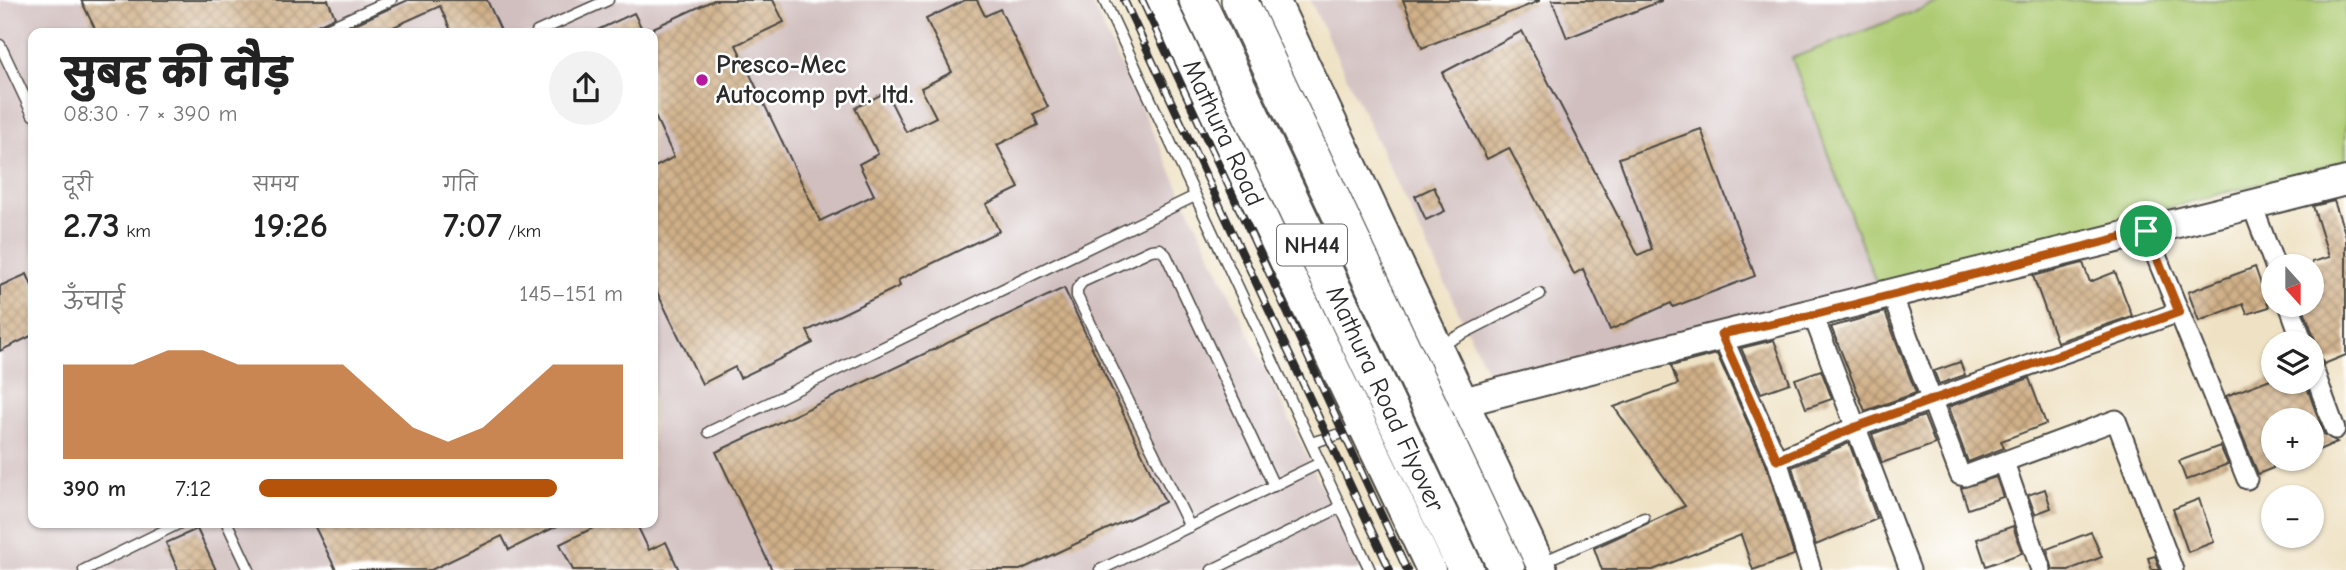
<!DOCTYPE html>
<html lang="hi">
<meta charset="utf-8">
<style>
body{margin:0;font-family:"Comic Neue","Playpen Sans Deva",sans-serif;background:#f2f2f2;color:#222;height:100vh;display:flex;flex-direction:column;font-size:26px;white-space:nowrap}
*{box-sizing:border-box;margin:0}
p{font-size:23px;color:#767676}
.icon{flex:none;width:38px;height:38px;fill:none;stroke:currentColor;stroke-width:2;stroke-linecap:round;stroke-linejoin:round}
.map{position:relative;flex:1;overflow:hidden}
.sheet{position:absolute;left:28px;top:28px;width:630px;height:500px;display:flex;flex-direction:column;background:#fff;border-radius:14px;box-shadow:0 2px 5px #0004}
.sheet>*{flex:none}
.needle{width:46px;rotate:159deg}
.tools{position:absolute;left:2261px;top:254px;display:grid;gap:14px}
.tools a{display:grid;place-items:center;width:63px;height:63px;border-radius:50%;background:#fff;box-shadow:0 2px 5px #0004;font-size:35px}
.pin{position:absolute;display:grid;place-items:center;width:60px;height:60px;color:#fff;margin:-30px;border:4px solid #fff;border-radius:50%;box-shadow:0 2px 7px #0007}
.round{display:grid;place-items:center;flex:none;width:74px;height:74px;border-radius:37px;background:#f2f2f2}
.head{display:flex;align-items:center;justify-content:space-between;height:119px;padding:0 35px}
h1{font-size:38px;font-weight:800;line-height:52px}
.stats{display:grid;grid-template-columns:repeat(3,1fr);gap:10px;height:119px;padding:7px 35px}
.stats div{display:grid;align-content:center}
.stats b{font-size:35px;font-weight:800}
.stats small{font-size:19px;font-weight:400}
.stats p{font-size:19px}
.chart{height:196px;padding:14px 35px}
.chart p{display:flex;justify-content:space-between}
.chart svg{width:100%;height:126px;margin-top:7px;fill:#b45309;opacity:.7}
ul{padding:0 35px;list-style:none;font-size:23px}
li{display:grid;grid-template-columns:112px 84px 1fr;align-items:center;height:52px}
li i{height:18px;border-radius:9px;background:#b45309}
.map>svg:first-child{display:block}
.industrial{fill:#d1bfbf;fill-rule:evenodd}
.green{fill:#adcb72;stroke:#6c7b4e;stroke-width:2}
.building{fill:url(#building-cross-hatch)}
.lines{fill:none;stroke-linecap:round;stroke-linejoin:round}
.lane-casing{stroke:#484642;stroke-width:13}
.street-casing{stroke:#484642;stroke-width:23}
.secondary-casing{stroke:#484642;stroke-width:32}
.highway-casing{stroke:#484642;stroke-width:38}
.lane{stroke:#fff;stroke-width:10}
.street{stroke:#fff;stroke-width:19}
.secondary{stroke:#fff;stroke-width:28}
.highway{stroke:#fff;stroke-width:35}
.rail-casing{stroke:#2b2b2b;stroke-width:8}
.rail{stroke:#fff;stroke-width:5;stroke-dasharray:16;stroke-linecap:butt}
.route-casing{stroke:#fff;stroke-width:14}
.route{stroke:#b45309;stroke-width:9}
.poi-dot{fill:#b5179e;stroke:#fff;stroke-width:2.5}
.labels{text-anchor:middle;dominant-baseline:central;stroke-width:5;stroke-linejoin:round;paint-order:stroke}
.shield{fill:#fff;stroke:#6b6b6b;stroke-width:2}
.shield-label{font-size:24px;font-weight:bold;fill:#2b2b2b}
.poi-label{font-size:26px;font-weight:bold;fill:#2b2b2b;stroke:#fff;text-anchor:start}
.street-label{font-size:26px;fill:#2b2b2b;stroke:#fff}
</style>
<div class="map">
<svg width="2346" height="570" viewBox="0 0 2346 570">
<defs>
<pattern id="building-cross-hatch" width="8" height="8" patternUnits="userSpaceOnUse" patternTransform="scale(1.75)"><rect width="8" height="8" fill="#d0b088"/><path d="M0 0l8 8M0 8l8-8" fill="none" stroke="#a98f6f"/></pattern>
</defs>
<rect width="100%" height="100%" fill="#fff"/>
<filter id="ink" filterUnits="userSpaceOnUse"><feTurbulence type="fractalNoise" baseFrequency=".0143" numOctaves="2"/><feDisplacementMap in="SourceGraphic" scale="14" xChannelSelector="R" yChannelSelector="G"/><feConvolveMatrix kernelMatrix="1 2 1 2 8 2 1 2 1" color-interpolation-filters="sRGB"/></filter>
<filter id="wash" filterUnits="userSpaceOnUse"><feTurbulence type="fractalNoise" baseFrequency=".00686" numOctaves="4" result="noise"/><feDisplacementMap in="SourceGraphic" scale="28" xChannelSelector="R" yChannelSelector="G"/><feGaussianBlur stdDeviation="1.57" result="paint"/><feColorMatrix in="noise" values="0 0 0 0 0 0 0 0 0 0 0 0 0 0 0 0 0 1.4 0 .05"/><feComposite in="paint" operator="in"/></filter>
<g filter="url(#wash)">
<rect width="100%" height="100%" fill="#efe2c4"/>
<g class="industrial">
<path d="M0,0H1090L1361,570H0ZM33,33H653V523H33Z"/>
<polygon points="1310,0 1945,0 1793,58 1877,285 1493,384"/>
</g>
<polygon class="green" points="1945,0 2346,0 2346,161 1877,285 1792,58"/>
<g id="blocks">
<g class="building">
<polygon points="81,0 328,0 335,17 313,27 310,33 97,33"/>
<polygon points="408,0 487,0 502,33 452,33 440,6 380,33 335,33"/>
<polygon points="714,0 773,0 784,22 736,45 820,221 874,195 859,164 878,154 855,108 886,92 906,132 936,117 921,88 952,72 926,19 965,0 977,0 985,16 1000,9 1048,107 1033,114 1038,125 997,145 1019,188 986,204 999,231 898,280 900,286 807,331 813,343 740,378 735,367 702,384 653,284 653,168 674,157 653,112 653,28"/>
<polygon points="1403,0 1539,0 1539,1 1422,48"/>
<polygon points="1552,0 1661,0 1661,1 1567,38"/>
<polygon points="634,13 644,33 591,33"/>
<polygon points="1522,31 1638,255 1652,249 1619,158 1701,129 1755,276 1673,307 1671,303 1610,330 1583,269 1574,274 1509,148 1487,159 1442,73"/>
<polygon points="1434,187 1445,211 1426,220 1415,196"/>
<polygon points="2334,201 2346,236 2346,355 2324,364 2319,356 2312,354 2315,340 2302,304 2312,304 2312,262 2329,257 2313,206"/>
<polygon points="2083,263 2090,282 2115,272 2132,316 2057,342 2033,276"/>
<polygon points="2255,267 2269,307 2247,314 2243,304 2199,321 2188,292"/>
<polygon points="27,274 33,288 33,335 0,351 0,286"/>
<polygon points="1064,288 1165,502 1020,570 772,570 716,452"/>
<polygon points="1885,312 1916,393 1865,411 1831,327"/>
<polygon points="1774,340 1790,383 1761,393 1741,348"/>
<polygon points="1717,354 1766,464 1794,555 1753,570 1741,535 1653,570 1602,570 1594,548 1685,506 1614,407 1678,384 1671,366"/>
<polygon points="1960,362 1965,375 1939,384 1934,371"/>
<polygon points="1821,370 1832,399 1806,408 1795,379"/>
<polygon points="2029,378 2046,424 2001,441 2004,448 1968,462 1948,407"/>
<polygon points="2273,378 2273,382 2305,382 2324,434 2337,442 2312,453 2312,420 2273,420 2273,468 2258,474 2226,396"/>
<polygon points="1924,416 1935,444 1882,463 1872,434"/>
<polygon points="1849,443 1877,519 1816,545 1792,467"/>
<polygon points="2220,446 2228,464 2186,480 2179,461"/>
<polygon points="1996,477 2003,497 1968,509 1961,488"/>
<polygon points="2045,489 2051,508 2035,514 2028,495"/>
<polygon points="2199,499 2214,542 2188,552 2173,509"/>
<polygon points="313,523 563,523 509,550 502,536 431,570 336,570"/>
<polygon points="603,523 636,523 649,550 666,542 679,570 573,570 560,544"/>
<polygon points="2013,526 2022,553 1986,566 1977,539"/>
<polygon points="197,529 216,570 178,570 166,543"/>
<polygon points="2091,532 2102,557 2069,570 2053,570 2047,549"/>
<polygon points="2155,556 2160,570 2152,570 2148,558"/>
</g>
</g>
</g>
<g filter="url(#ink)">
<use href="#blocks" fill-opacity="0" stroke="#484642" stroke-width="2"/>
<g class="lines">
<g class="lane-casing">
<g id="lane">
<polyline points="1104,0 1370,570"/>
<polyline points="537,32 608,0"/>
<polyline points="317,33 391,0"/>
<polyline points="0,45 33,115"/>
<polyline points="1441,345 1540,294"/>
<polyline points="709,432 1195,196"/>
<polyline points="1311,443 1359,428"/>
<polyline points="227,523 249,570"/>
<polyline points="1190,527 1077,296 1077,289 1082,282 1151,250 1160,249 1166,255 1274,486"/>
<polyline points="1542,562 1644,518"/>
<polyline points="84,570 180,523"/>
<polyline points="1100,570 1320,463"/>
<polyline points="1212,570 1341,507"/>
</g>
</g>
<g class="street-casing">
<g id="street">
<polyline points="2252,205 2275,266"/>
<polyline points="2146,231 2247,479"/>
<polyline points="1892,295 1960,475 1965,476 2116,420 2173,570"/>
<polyline points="2289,304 2303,343"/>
<polyline points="1813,315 1910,570"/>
<polyline points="1721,334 1777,460 1811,570"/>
<polyline points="2312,366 2335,429"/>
<polyline points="1777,460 1856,427 2179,312"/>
<polyline points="2004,462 2041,570"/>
</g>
</g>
<g class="secondary-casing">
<g id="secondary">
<polyline points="1160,0 1431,570"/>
<polyline points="1275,0 1543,570"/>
<path d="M1463,402C1756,325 2052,255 2346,181"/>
</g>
</g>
<g class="highway-casing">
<g id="highway">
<polyline points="1197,0 1466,570"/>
<polyline points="1239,0 1507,570"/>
</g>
</g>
<use href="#lane" class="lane"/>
<use href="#street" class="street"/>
<use href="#secondary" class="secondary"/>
<use href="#highway" class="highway"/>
<g class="rail-casing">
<g id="rail">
<polyline points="1124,0 1390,570"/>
<polyline points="1142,0 1407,570"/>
</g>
</g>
<use href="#rail" class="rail"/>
</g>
</g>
<g class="lines" filter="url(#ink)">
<g class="route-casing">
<polygon id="route" points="2146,231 2179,312 1856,427 1777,460 1721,334 1813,315"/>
</g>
<use href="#route" class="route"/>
</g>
<circle class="poi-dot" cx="702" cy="80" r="7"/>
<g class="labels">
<rect class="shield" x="1277" y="224.5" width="70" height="41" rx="5"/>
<g class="shield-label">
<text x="1312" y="245">NH44</text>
</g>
<g class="poi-label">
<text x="716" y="65">Presco-Mec<tspan x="716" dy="30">Autocomp pvt. ltd.</tspan></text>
</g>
<g class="street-label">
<text transform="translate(1223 133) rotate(65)">Mathura Road</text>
<text transform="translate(1385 399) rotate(65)">Mathura Road Flyover</text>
</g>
</g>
</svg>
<div class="tools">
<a><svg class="needle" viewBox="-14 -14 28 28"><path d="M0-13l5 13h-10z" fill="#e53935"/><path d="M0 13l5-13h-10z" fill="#767676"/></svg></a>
<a><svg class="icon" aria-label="layers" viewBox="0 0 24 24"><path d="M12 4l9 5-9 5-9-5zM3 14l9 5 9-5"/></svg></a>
<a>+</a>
<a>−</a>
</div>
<div class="pin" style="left:2146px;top:231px;background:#1e9e55"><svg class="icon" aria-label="arrive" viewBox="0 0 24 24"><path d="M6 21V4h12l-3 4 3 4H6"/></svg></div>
<section class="sheet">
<div class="head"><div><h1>सुबह की दौड़</h1><p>08:30 · 7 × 390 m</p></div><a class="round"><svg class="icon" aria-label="share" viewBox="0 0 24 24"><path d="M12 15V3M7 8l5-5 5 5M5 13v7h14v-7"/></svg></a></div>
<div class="stats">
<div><p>दूरी</p><b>2.73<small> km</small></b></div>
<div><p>समय</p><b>19:26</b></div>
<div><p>गति</p><b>7:07<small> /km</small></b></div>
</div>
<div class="chart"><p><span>ऊँचाई</span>145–151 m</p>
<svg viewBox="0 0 160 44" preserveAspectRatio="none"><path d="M0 44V11L10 11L20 11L30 6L40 6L50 11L60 11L70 11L80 11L90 22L100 33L110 38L120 33L130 22L140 11L150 11L160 11V44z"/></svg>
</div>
<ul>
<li><b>390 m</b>7:12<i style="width:82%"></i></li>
</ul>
</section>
</div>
